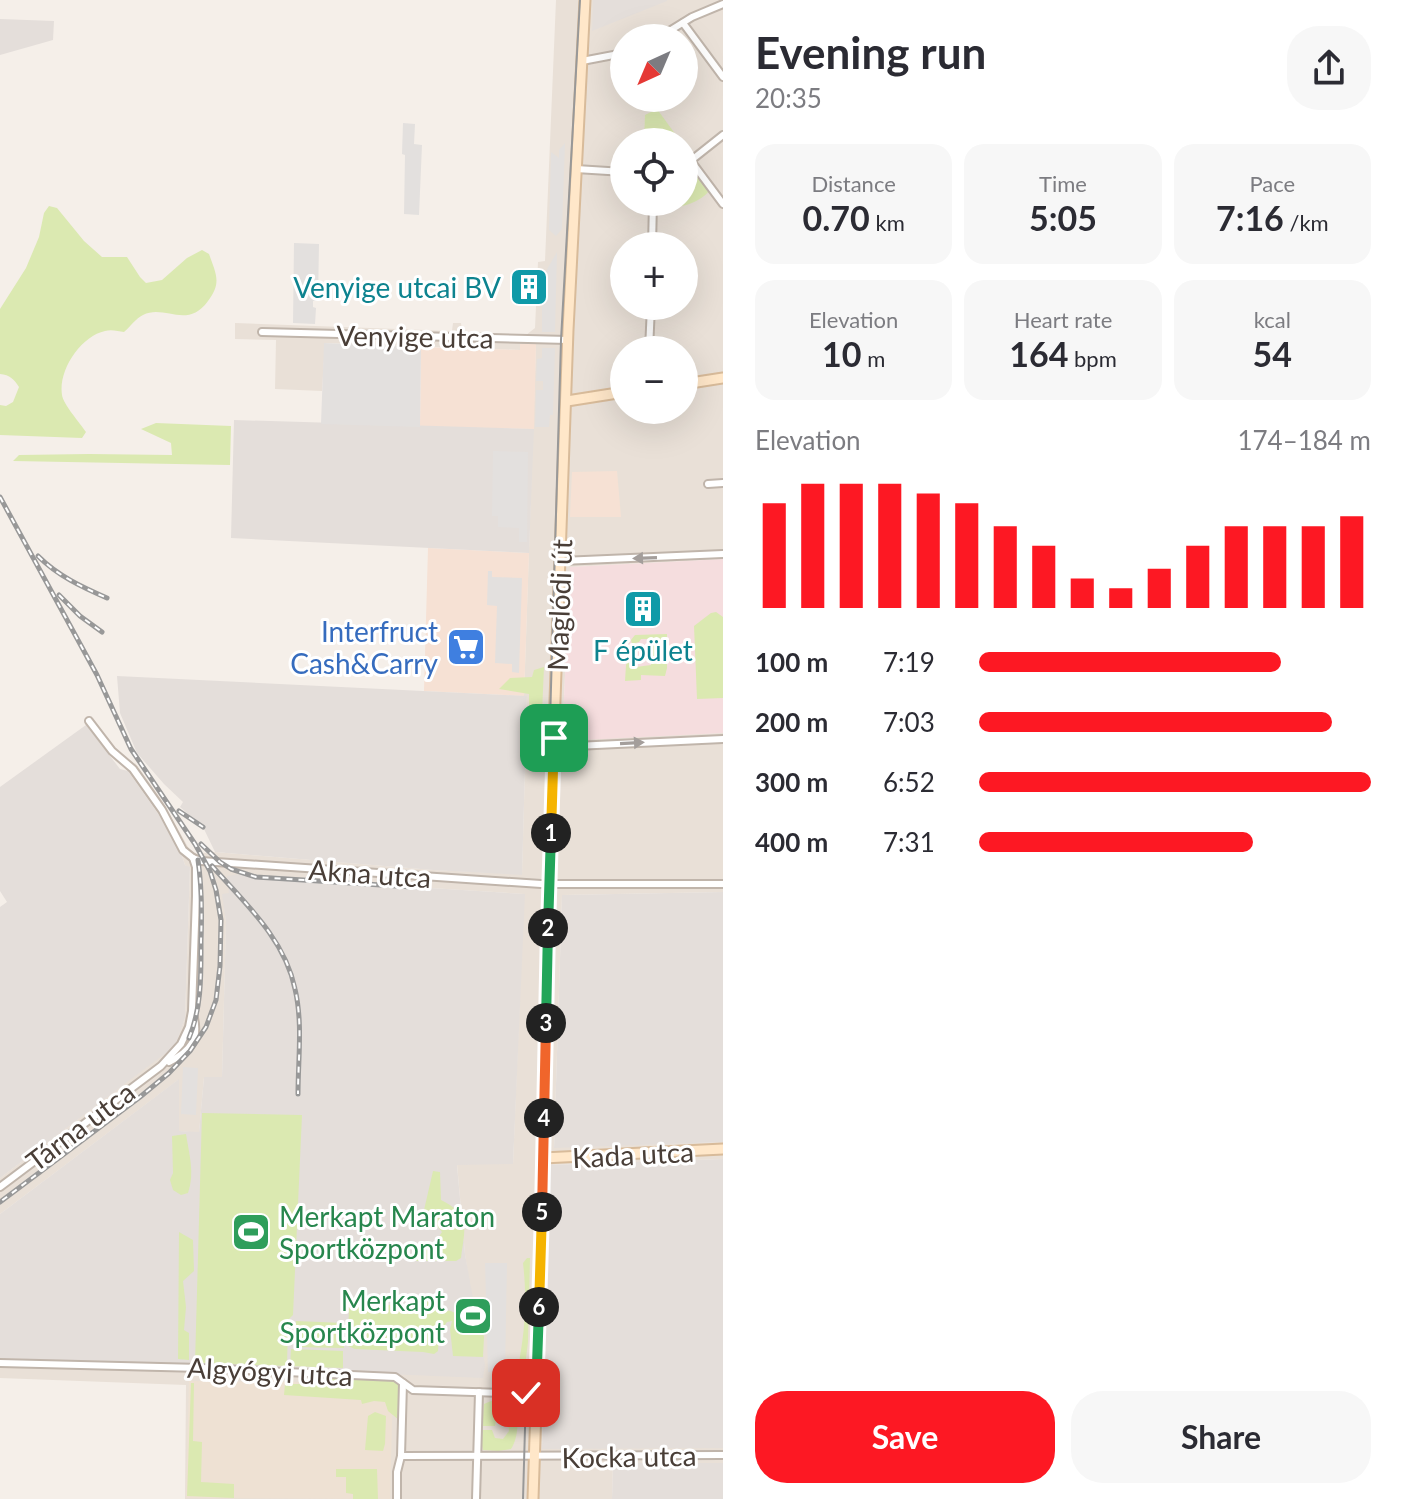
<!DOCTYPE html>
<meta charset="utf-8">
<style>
body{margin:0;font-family:Lato,sans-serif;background:#f7f7f7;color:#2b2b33;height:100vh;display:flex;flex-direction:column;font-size:30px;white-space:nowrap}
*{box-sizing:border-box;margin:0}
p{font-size:26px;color:#7c7c81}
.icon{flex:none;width:44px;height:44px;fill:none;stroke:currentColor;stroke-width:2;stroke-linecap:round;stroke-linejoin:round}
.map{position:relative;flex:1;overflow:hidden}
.panel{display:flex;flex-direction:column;background:#fff;width:680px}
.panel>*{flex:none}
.needle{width:52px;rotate:224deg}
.fabs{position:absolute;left:610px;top:24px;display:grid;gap:16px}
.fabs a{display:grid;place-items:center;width:88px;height:88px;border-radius:50%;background:#fff;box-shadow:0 8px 32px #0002;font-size:40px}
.pin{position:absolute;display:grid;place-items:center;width:68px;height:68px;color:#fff;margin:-34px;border-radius:16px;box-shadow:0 4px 12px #0006}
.km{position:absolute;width:40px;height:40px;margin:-20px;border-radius:50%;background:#222;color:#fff;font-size:22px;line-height:40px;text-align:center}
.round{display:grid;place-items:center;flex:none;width:84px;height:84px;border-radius:32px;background:#f7f7f7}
.head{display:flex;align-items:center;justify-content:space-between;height:136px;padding:0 32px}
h1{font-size:44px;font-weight:700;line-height:60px}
.metrics{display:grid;grid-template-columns:repeat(3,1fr);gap:12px;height:136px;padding:8px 32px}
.metrics div{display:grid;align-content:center;border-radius:20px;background:#f7f7f7;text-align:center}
.metrics b{font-size:34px;font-weight:700}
.metrics small{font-size:22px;font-weight:400}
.metrics p{font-size:22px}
.chart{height:224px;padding:16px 32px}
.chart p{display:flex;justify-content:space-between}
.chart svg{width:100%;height:144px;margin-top:8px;stroke:#fd1823;stroke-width:6}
.primary-button{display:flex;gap:16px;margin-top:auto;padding:16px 32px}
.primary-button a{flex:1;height:92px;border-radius:32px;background:#fd1823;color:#fff;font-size:32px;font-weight:700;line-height:92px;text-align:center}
.primary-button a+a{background:#f7f7f7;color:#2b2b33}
ul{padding:0 32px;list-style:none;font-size:26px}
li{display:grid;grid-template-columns:128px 96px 1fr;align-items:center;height:60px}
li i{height:20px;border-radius:10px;background:#fd1823}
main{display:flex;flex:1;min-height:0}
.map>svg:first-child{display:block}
.residential{fill:#e9e0d7;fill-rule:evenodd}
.commercial{fill:#f6e1d4}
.industrial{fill:#e4deda}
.education{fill:#eee1d3}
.medical{fill:#f5ddde}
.green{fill:#dbe9b1}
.parking{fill:#e3e0de}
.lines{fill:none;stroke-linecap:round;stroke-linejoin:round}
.street-casing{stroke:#c0b5ab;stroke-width:10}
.secondary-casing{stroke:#d8bb9a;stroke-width:13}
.street{stroke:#fff;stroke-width:6}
.secondary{stroke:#ffe7c9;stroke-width:9}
.tram{stroke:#989898;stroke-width:2}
.rail-casing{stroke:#989898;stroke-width:5}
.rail{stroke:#fff;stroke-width:2;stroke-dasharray:6;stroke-linecap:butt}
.oneway{fill:#a49e9b}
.split-1-casing{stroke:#fff;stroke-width:16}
.split-2-casing{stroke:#fff;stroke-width:16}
.split-3-casing{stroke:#fff;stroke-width:16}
.split-4-casing{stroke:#fff;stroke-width:16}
.split-5-casing{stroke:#fff;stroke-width:16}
.split-6-casing{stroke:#fff;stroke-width:16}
.split-7-casing{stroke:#fff;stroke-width:16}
.split-1{stroke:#f5b400;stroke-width:10}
.split-2{stroke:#22a559;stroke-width:10}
.split-3{stroke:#22a559;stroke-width:10}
.split-4{stroke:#f0652b;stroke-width:10}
.split-5{stroke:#f0652b;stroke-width:10}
.split-6{stroke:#f5b400;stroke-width:10}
.split-7{stroke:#22a559;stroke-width:10}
.labels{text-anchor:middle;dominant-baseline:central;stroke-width:6;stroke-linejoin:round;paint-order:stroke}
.culture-label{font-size:28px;fill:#0d838f;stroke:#fff;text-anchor:end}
.street-label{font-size:28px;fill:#493e37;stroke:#fff}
.shop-label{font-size:28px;fill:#366cbe;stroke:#fff;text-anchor:end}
.leisure-label{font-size:28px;fill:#27864d;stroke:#fff;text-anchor:start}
</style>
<main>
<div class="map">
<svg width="723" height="1499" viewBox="0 0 723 1499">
<rect width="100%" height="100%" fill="#f5efe9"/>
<path class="residential" d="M556,0H593V30L667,0H723V559L570,567L562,740L723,733V892L562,895L554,1147L723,1142V1159L549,1165L542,1448H723V1463H613L612,1499H185L186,1385L0,1378V1358L483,1377L465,1254L457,1164H513L524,894L256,877L246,873L234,876L229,894L223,895L226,922L222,1077H204L199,1133L179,1131L178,1080L0,1214V1178L174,1046L185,1018L190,868L185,865L182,856L159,815L128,771L135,763L161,799L192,854L215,852L433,870L522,874L527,696H524L536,345L520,350L325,343L322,391L275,389L276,340L235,339V323L452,331L453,323H461L462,332L526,335L535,328L538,262L545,261ZM624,38H684V98H624ZM624,142H684V202H624ZM624,246H684V306H624ZM624,350H684V410H624Z"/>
<g class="commercial">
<polygon points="520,344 536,344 534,429 420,427 421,347 520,350"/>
<polygon points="617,471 621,517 570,517 572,472"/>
<polygon points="428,548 529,553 524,696 424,691"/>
</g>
<g class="industrial">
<polygon points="593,0 667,0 667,1 592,31"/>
<polygon points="0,19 54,21 53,40 0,55"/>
<polygon points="234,420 534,429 529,553 231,538"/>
<polygon points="117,676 527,696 522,875 433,870 215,852 203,827 180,807 183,802 164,784 137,753 120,713"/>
<polygon points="86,725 120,769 128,771 133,778 159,815 182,856 185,865 190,867 185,1018 175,1046 0,1178 0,907 7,902 0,891 0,787"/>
<polygon points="246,873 256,877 525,894 513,1164 457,1165 465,1254 485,1365 483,1378 0,1358 0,1214 179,1079 179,1131 199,1132 204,1077 222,1077 226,922 222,894 229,893 227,876"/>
<polygon points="723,892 723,1142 554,1148 562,895"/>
<polygon points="723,1159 723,1448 542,1449 549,1165"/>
<polygon points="613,1463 723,1463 723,1499 612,1499"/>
</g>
<polygon class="education" points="189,1381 393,1383 390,1499 186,1498"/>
<polygon class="medical" points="723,559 723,733 562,741 570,567"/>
<g class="green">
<polygon points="657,109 681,142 644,142 645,115"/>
<path d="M693,167L709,191C699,204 674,210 658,208L657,202H684V172Z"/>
<path d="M49,206L57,208L84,241L102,257H127L140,277L146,283L162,280L187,258L202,250L209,254C216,274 222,283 208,301C187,330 165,304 143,315C136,318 130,327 124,332C118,331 111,329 105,331C81,336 58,370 62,395C63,404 80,423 86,432L82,438L0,435V405L6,406L13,402L19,387C14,379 10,375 0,374V309L26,268L39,237L44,213Z"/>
<polygon points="156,423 231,426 230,465 13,461 19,455 89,454 172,455 171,443 141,429"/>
<polygon points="716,612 723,617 723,698 697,699 694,626 711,613"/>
<polygon points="667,634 667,647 687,647 687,655 667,657 667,668 665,676 641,675 641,680 625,681 626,665 630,654 635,652 636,667 651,665 650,639 641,639 639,642 632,644 631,640 635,635"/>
<polygon points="544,667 541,736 527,732 530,719 534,711 529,706 529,694 499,689 510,678 532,677 534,670"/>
<polygon points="202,1113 302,1115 293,1315 289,1319 288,1323 287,1366 195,1363"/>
<path d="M186,1134C189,1154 195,1173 188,1193L181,1195L173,1190L170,1180L173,1173L172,1136Z"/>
<path d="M433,1171L440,1172L441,1200C471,1215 465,1228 461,1258L456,1261H412L411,1254L431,1249L442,1232L424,1210Z"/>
<polygon points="179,1232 193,1240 194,1271 183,1281 186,1307 184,1330 189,1333 189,1360 178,1359"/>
<path d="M527,1258H530L528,1342L522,1391L519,1392L515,1387V1382C524,1341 528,1306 523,1263Z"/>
<polygon points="434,1300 438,1309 451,1311 457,1314 477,1309 484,1337 483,1357 453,1356 450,1329 452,1321 447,1322 439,1333 438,1351 434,1354 423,1352 355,1349 348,1346 349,1305 413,1305"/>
<polygon points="296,1321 344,1323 344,1348 295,1347"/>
<polygon points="291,1349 343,1351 343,1368 290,1366"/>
<polygon points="316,1377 395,1381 401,1389 399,1420 388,1411 385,1402 374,1401 362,1404 361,1400 284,1395 285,1384 317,1384"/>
<polygon points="191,1383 194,1383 193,1441 202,1442 201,1482 234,1484 234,1498 187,1496"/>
<path d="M491,1401L514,1403C519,1416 519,1437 511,1449L498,1451L483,1450L481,1442V1430H492L495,1438L503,1439L509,1431L507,1411L502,1410L497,1415L495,1426H482L484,1404Z"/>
<polygon points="375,1412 386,1416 385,1444 383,1451 365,1450 368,1416"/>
<polygon points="336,1469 377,1469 378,1499 353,1499 353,1494 346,1493 346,1477 336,1477"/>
</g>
<g class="parking">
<polygon points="403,123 415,124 414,144 422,145 419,215 404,214 405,155 402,154"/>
<polygon points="565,143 562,229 556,236 549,230 551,152 559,158 559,150"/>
<polygon points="294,243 319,244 318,300 313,301 313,307 316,308 315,324 293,323"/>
<polygon points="557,252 555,332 542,332 542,278"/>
<polygon points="324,343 421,347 420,427 321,424"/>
<polygon points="542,348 555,348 553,415 550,415 549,427 535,427 536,390 543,390 543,381 536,381 537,359 542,358"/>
<polygon points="493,451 528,452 527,542 519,542 519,528 498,527 498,516 492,516"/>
<polygon points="488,571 492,571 492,577 522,578 519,673 512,672 512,664 495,663 497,606 487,605"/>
<polygon points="183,1067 198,1068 196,1115 181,1114"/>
<polygon points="485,1263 507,1263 505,1372 488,1372"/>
</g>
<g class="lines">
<g class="street-casing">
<g id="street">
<polyline points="683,23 723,77"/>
<polyline points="658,38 692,17 723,4"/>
<polyline points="582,61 624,53"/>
<polyline points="691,161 723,204"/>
<polyline points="684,166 723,135"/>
<polyline points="576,169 624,172"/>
<polyline points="652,246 653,202"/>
<polyline points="262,332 568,340"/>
<polyline points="649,350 651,306"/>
<polyline points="708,484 723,483"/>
<polyline points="561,561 723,554"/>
<polyline points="554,747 723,739"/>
<polyline points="193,858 201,861 541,884 723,884"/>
<path d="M169,1062C191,1051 200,1039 193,1014"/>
<polyline points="0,1187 161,1066 181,1044 189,1027 192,1011 196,896 196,867 193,858 183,850 162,810 133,769 112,751 89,721"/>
<polyline points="0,1363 201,1368 395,1377 413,1390 536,1394"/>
<polyline points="401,1456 723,1455"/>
<polyline points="397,1499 397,1472 401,1456 403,1383"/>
<polyline points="476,1499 479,1392"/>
</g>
</g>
<g class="secondary-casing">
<g id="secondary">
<polyline points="684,384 723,378"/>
<polyline points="567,401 624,392"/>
<polyline points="543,1158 723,1149"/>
<polyline points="533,1499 541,1254 548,899 568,330 585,0"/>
</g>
</g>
<use href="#street" class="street"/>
<use href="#secondary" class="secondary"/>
<polyline class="tram" points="523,1499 526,1393 532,1360 545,944 542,914 549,757 561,340 580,0"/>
<g class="rail-casing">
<g id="rail">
<polyline points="0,497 97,675 131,749 195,844 210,871 216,890 221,920 220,966 216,1000 206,1027 190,1051 169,1073 140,1097 0,1202"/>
<path d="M38,556C58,576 82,587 107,598"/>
<polyline points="59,595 80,616 102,632"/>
<polyline points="179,811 203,827"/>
<polyline points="201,844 220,862 231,869 256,877 412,887"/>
<path d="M212,866C244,902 285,939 295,989C303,1023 298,1060 298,1094"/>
<path d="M189,1038C202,1007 201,974 201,941C202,914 202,887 198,860"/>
</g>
</g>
<use href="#rail" class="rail"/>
</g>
<defs><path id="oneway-solid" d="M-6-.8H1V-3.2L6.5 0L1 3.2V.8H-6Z" transform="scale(2)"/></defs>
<g class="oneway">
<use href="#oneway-solid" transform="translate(645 558) rotate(178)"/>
<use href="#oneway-solid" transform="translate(632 743) rotate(-3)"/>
</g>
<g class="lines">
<g class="split-1-casing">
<polyline id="split-1" points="551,833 554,738"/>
</g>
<g class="split-2-casing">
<polyline id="split-2" points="548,928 551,833"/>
</g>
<g class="split-3-casing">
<polyline id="split-3" points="546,1023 548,928"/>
</g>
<g class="split-4-casing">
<polyline id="split-4" points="544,1118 546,1023"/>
</g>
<g class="split-5-casing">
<polyline id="split-5" points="542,1212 544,1118"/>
</g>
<g class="split-6-casing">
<polyline id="split-6" points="539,1307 542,1212"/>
</g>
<g class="split-7-casing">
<polyline id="split-7" points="526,1393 536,1394 539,1307"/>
</g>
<use href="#split-1" class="split-1"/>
<use href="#split-2" class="split-2"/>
<use href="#split-3" class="split-3"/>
<use href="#split-4" class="split-4"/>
<use href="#split-5" class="split-5"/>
<use href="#split-6" class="split-6"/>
<use href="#split-7" class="split-7"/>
</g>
<defs>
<g id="building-square" transform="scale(2)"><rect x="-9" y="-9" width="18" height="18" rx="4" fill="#0f9aa8" stroke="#fff"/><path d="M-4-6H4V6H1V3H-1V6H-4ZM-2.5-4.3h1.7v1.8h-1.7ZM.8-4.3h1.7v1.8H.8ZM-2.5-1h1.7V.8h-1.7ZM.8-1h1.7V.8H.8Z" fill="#fff"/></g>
<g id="supermarket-square" transform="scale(2)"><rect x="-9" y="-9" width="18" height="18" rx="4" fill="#3f7fe0" stroke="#fff"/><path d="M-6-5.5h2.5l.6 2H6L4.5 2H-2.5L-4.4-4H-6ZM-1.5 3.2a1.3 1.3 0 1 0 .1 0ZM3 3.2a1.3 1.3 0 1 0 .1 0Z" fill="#fff"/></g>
<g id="stadium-square" transform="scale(2)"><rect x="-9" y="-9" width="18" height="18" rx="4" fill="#2e9e5b" stroke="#fff"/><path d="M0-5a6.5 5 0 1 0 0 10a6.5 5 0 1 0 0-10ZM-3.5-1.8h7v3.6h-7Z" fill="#fff"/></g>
</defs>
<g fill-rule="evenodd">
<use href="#building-square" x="529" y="287"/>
<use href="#building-square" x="643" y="609"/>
<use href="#supermarket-square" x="466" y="647"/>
<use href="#stadium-square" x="251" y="1232"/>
<use href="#stadium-square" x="473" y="1316"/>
</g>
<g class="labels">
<g class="culture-label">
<text x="501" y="287">Venyige utcai BV</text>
<text x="643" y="650" text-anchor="middle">F épület</text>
</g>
<g class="street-label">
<text transform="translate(415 336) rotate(1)">Venyige utca</text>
<text transform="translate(559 605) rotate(-88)">Maglódi út</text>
<text transform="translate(370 873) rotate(4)">Akna utca</text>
<text transform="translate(80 1126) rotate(-37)">Tárna utca</text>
<text transform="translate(633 1154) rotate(-3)">Kada utca</text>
<text transform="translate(270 1371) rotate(3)">Algyógyi utca</text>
<text transform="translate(629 1456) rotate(-1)">Kocka utca</text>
</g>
<g class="shop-label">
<text x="438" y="631">Interfruct<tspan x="438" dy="32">Cash&amp;Carry</tspan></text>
</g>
<g class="leisure-label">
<text x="279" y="1216">Merkapt Maraton<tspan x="279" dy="32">Sportközpont</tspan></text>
<text x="445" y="1300" text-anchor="end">Merkapt<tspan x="445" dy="32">Sportközpont</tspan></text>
</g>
</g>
</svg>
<div class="fabs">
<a><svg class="needle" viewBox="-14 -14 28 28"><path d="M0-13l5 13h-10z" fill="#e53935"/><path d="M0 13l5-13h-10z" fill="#7c7c81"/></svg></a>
<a><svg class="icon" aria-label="locate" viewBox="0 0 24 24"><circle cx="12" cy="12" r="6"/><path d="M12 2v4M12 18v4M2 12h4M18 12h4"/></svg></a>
<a>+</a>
<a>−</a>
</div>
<div class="pin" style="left:554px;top:738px;background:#1e9e55"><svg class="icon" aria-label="arrive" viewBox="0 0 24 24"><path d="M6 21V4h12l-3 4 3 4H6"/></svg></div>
<div class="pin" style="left:526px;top:1393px;background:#d93025"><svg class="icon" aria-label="check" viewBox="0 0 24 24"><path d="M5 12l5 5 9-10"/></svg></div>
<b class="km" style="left:551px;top:833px">1</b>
<b class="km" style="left:548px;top:928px">2</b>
<b class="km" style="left:546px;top:1023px">3</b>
<b class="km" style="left:544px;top:1118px">4</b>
<b class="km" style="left:542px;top:1212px">5</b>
<b class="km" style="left:539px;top:1307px">6</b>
</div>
<section class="panel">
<div class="head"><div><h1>Evening run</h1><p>20:35</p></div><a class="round"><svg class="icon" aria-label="share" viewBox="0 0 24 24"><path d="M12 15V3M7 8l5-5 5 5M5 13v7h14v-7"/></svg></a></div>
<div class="metrics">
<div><p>Distance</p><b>0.70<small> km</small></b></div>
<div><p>Time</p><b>5:05</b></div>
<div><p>Pace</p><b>7:16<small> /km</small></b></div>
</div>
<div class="metrics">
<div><p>Elevation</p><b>10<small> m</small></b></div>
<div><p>Heart rate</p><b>164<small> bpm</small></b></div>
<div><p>kcal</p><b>54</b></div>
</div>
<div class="chart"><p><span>Elevation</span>174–184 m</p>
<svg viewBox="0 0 160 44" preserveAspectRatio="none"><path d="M5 44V12M15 44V6M25 44V6M35 44V6M45 44V9M55 44V12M65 44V19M75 44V25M85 44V35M95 44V38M105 44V32M115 44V25M125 44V19M135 44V19M145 44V19M155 44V16"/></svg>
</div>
<ul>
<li><b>100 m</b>7:19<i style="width:77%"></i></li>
<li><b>200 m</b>7:03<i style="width:90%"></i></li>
<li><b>300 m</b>6:52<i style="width:100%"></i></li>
<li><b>400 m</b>7:31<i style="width:70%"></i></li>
</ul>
<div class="primary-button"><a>Save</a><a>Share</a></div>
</section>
</main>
